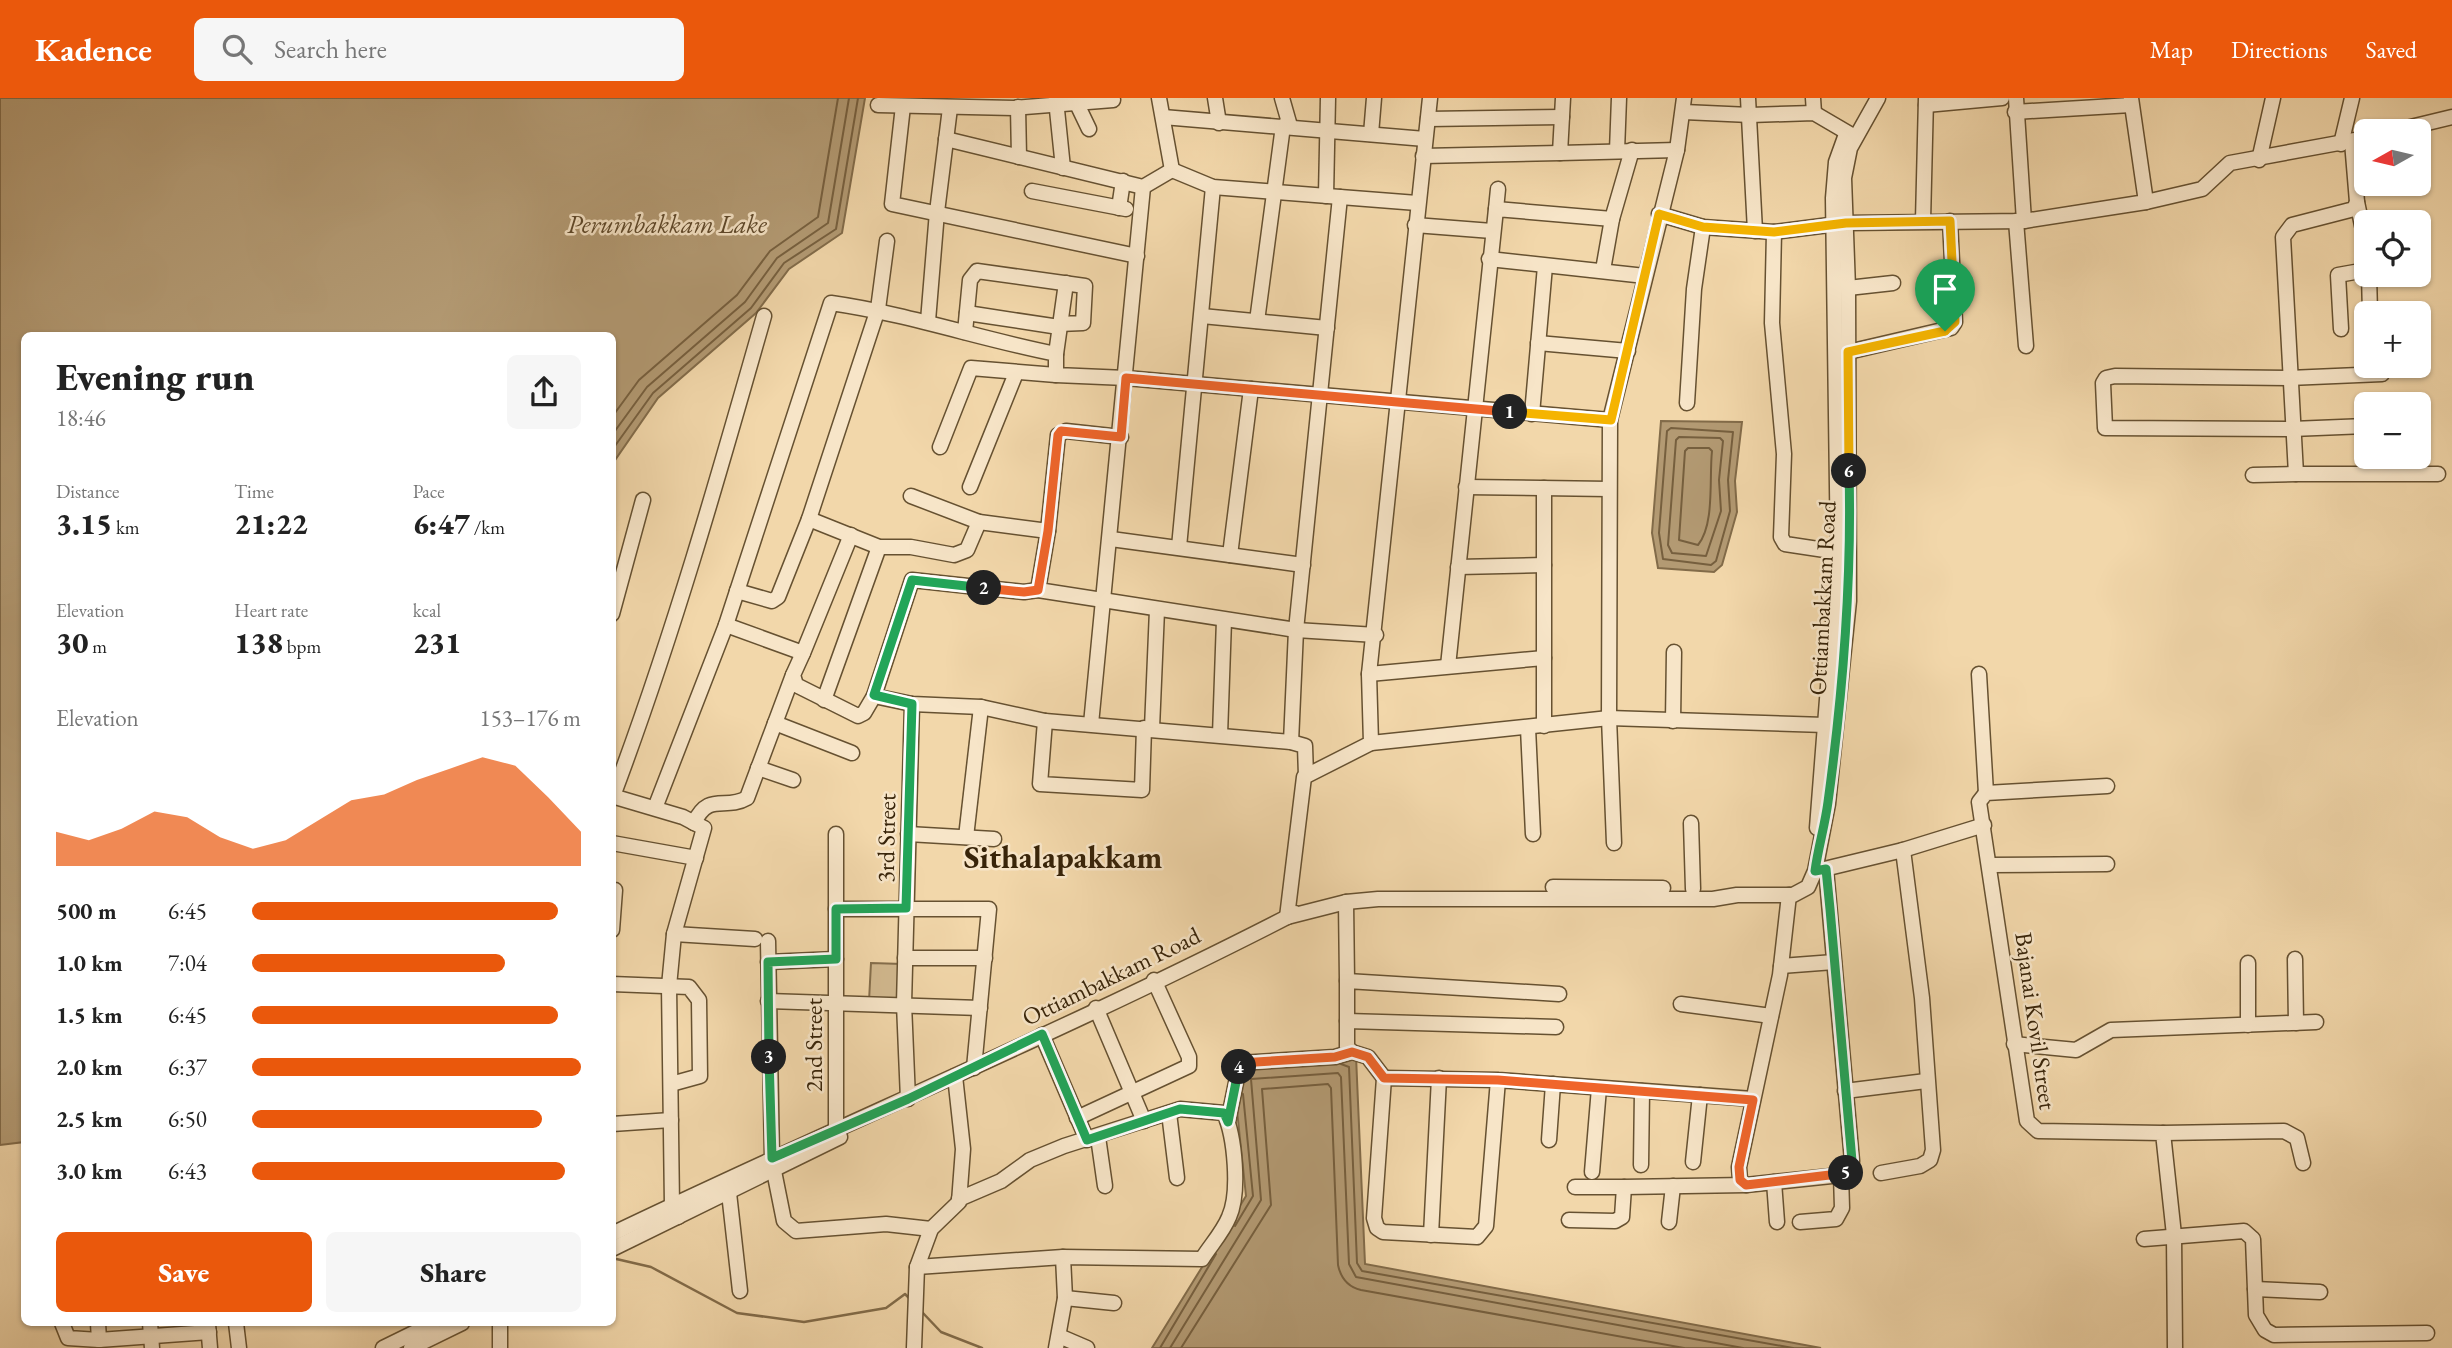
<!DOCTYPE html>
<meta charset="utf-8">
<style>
body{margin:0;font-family:"EB Garamond",serif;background:#f6f6f6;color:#222;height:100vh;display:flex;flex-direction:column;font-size:26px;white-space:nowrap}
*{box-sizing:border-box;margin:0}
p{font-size:23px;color:#767676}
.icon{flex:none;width:38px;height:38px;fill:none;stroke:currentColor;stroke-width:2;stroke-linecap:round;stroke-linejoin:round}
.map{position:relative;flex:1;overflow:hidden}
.side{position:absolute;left:21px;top:234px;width:595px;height:994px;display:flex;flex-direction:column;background:#fff;border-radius:10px;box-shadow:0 2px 5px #0004}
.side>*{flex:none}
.needle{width:46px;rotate:262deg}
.buttons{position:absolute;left:2354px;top:21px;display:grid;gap:14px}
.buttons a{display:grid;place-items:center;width:77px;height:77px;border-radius:10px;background:#fff;box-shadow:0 2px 5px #0004;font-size:35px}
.pin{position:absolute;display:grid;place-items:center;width:60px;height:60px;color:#fff;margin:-72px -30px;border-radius:50% 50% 50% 0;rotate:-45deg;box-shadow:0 0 7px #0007}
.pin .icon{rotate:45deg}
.km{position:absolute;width:35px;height:35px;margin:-18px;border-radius:50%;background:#222;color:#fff;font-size:19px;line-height:35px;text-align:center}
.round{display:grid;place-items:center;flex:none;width:74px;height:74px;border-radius:10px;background:#f6f6f6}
.head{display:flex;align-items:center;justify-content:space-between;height:119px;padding:0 35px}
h1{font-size:38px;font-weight:800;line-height:52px}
.metrics{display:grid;grid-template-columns:repeat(3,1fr);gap:10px;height:119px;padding:7px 35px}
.metrics div{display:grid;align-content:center}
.metrics b{font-size:30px;font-weight:800}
.metrics small{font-size:19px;font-weight:400}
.metrics p{font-size:19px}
.chart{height:196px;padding:14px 35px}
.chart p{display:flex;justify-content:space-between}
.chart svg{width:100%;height:126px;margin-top:7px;fill:#ea580c;opacity:.7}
.button{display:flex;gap:14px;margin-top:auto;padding:14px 35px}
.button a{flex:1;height:80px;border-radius:10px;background:#ea580c;color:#fff;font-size:28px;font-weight:800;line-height:80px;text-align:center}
.button a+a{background:#f6f6f6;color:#222}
ul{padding:0 35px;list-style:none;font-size:23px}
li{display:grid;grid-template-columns:112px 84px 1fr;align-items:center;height:52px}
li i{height:18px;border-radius:9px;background:#ea580c}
header{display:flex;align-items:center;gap:42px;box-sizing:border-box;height:98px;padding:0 35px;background:#ea580c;color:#fff}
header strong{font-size:33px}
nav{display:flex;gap:38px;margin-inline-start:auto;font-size:24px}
.search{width:490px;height:63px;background:#f6f6f6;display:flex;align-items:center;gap:18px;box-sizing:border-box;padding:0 24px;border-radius:10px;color:#767676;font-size:26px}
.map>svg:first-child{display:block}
.green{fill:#d2b98f;stroke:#856e4c;stroke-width:2}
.water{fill:#b39a73;stroke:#826b49;stroke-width:2}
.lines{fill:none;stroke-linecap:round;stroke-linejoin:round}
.shore{stroke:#765f3e;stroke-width:2}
.stream{stroke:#826b49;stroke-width:2.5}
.minor-casing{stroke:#665131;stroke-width:17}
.minor{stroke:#f7e5c8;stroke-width:14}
.split-1-casing{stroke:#fff;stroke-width:14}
.split-2-casing{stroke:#fff;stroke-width:14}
.split-3-casing{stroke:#fff;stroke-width:14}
.split-4-casing{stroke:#fff;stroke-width:14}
.split-5-casing{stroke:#fff;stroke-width:14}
.split-6-casing{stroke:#fff;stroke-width:14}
.split-7-casing{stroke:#fff;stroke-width:14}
.split-1{stroke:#f5b400;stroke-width:9}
.split-2{stroke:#f0652b;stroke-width:9}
.split-3{stroke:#22a559;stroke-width:9}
.split-4{stroke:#22a559;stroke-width:9}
.split-5{stroke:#f0652b;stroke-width:9}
.split-6{stroke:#22a559;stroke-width:9}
.split-7{stroke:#f5b400;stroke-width:9}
.labels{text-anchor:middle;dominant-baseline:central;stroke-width:5;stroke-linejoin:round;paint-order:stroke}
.street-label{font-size:24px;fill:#382409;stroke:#f7e5c8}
.water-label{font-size:26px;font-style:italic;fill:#5d4729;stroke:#f7e5c8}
.district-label{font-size:32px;font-weight:bold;fill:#382409;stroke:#f7e5c8}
</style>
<header>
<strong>Kadence</strong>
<div class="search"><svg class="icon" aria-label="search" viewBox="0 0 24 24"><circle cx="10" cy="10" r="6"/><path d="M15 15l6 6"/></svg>Search here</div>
<nav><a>Map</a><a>Directions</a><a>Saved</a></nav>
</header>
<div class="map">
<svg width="2452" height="1250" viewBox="0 0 2452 1250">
<rect width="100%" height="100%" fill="#f2d7aa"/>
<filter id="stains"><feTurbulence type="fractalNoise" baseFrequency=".00286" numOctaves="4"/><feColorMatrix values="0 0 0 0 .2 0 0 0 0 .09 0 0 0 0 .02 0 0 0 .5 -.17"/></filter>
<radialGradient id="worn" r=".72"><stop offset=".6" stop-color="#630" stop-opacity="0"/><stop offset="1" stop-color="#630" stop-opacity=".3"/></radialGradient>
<polygon class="green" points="871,865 902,866 901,906 869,903"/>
<g class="water">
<polygon points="0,0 865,0 842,135 789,171 756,215 658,300 613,365 612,238 24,238 24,1044 0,1047"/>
<polygon points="1661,323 1742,324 1735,383 1737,414 1722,467 1714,474 1658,470 1652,435"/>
<polygon points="1356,958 1365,1166 1821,1250 1152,1250 1246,1098 1232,965"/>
</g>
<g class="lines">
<g class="shore">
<polyline points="612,319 639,282 737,197 770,153 818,119 838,0"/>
<polygon points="1671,330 1733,334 1728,382 1730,413 1716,463 1711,467 1663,461 1659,435 1667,333"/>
<polyline points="612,337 647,289 745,204 777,160 828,125 849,0"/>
<polygon points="1679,339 1720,340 1723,343 1719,382 1721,413 1706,458 1672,455 1668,447 1676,342"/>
<path d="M1688,350H1709L1712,353C1709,380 1715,426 1698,447L1679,442L1685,353Z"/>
<polyline points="612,352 653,295 751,210 784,165 836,131 858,0"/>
<polyline points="1341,966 1349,969 1357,1165 1362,1173 1793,1250"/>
<polyline points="1235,1128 1253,1098 1243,996"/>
<polyline points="1160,1250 1216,1156"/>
<polyline points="1170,1250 1261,1102 1251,981 1338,975 1341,979 1349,1166 1356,1179 1743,1250"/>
<path d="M1181,1250L1271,1107L1262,991L1328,986L1331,990L1338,1167C1341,1181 1348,1189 1361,1192L1684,1250"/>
</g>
<g class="stream">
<polyline points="612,1160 651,1169 737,1215 804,1224 886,1210 905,1196 910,1201"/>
<polyline points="922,1214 941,1234 982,1250"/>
</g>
<g class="minor-casing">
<g id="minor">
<polyline points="1159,0 1172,72"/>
<polyline points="1215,0 1219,25"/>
<polyline points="1282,0 1290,28"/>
<polyline points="1563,0 1560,55 1677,52"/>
<polyline points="1748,0 1755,133"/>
<polyline points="1813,0 1814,15"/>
<polyline points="2016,0 2024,123"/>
<polyline points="1056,2 1063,70"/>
<polyline points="1077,6 1089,31"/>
<polyline points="878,7 1014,10 1113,2"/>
<polyline points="1926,7 2002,0"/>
<polyline points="903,8 892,106 1137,158"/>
<polyline points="1018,9 1019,59"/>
<polyline points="1684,14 1750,17 1814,15 1855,39"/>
<polyline points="2015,14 2131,7"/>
<polyline points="1163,19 1425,41"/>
<polyline points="1428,21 1562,19"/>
<polyline points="2394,33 2452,19"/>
<polyline points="1371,36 1374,0"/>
<polyline points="946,41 1143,89 1172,72"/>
<polyline points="2352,44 2357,104 2354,111 2292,127 2283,139 2296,376 2438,376"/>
<polyline points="2341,46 2352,0"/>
<polyline points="1617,53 1619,0"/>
<polyline points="1423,58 1560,55"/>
<polyline points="2259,62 2273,0"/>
<polyline points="1172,72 1213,89 1417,105"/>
<polyline points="1032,93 1126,111"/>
<polyline points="1326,98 1328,0"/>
<polyline points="2146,104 2202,91 2230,65 2366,40"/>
<polyline points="2357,104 2366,146"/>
<polyline points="1119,110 1123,83"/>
<polyline points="1496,111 1498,91"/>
<polyline points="1659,116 1703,129 1774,134 1845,125 2024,123 2146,104 2131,0"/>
<polyline points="1923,123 1926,0"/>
<polyline points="2016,123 2026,248"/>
<polyline points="1415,127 1492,133"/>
<polyline points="1774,134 1772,225 1784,356 1781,439 1785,446 1838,454"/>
<polyline points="1489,161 1645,178"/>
<polyline points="1603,172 1612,121"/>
<polyline points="2369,177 2370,215"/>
<polyline points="1848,190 1893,185"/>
<polyline points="967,215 1059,229"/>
<polyline points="1202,218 1327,230"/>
<polyline points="928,223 937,114 950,10"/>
<polyline points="1257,223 1283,28"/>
<polyline points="2341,231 2338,177 2366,172"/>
<polyline points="965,234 970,182 977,173 1085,188 1083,225 1059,226"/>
<polyline points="1538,245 1628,253"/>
<polyline points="1848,254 1951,230 1955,224 1950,123"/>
<polyline points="1056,256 1066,185"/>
<polyline points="1687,305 1694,191 1703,129"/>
<polyline points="1532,316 1545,168"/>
<polyline points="2366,328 2292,331 2105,330 2103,285 2106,280 2115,278 2289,280 2382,276"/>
<polyline points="940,349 971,270 1056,277"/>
<polyline points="2253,377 2296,376"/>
<polyline points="970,389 1016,275"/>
<polyline points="1466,389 1609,391"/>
<polyline points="911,398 979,424"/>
<polyline points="809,421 879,449 911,449 954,457 967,452 979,424 1048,433"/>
<polyline points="1111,441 1303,467"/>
<polyline points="1179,449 1213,89"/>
<polyline points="1230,457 1251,291"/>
<polyline points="1458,469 1544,467"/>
<polyline points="1038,492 1048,433 1058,337 1066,333 1121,339"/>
<polyline points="737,493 772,503 778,499 809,421 878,211 887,143"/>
<polyline points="612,516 643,402"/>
<polyline points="726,527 803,555 851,437"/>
<polyline points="803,555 793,577 796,587 858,618 864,615 874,598"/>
<polyline points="1448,568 1496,111 1612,121 1632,52"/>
<polyline points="1369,576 1544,560"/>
<polyline points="1979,576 1986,695"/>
<polyline points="824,602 879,449"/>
<polyline points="1045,623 1040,686 1142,692 1144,630"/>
<polyline points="1673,623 1674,554"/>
<polyline points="775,625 852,655"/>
<polyline points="1091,626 1143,89"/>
<polyline points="1544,628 1544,390"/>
<polyline points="1152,630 1157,512"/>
<polyline points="1528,630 1533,736"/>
<polyline points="1220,637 1224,522"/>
<polyline points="1291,644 1296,532 1340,99"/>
<polyline points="1371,645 1609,620 1825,627"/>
<polyline points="758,670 793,682"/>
<polyline points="1306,678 1305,648 1291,644 1045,623 981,609 912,606 874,598 912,482 1024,494 1038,492 1296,532 1376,537"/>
<polyline points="2107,688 1986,695 1979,704 2027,1023 2038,1033 2163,1035 2174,1137 2175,1250"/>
<polyline points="612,698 683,719 704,730 674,836 669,888 672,1107 678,1119"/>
<path d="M613,698C672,541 718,380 764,218"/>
<path d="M655,710L726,527L831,205C908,216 980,241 1056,256V277L1126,280L1610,322"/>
<path d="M694,725C709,693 725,713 747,700L793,577"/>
<polyline points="1691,725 1693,791"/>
<polyline points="1817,730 1838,460 1833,100 1836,64 1845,39"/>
<polyline points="908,736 994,741"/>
<polyline points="966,739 981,609"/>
<polyline points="612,745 696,760"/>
<polyline points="1614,745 1609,620 1610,322 1677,52 1684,0"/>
<polyline points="1991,767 2107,766"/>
<polyline points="1816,773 1903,752 1984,727"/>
<polyline points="1553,789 1663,790"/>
<polyline points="612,792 615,792 612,832"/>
<polyline points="1346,804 1347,883"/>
<polyline points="836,811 989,811 974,970"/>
<polyline points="1287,819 1346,804 1378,801 1713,801 1737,797 1793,797 1808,789 1815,773 1828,706 1849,503 1848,190 1844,80 1850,50 1878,0"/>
<polyline points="1287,819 1304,679 1371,645 1369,576 1430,0"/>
<polyline points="674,836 755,841"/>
<polyline points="768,843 772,1060"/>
<polyline points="905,860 985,860"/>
<polyline points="2295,861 2296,925"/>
<polyline points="768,864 836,861"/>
<polyline points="2248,865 2248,927"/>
<polyline points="1781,868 1834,864"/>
<polyline points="612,886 689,889 699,902 700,978 671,986"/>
<polyline points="768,903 980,910"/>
<polyline points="1681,906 1771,918"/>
<polyline points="1096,910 1144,1023"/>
<polyline points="1347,923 1556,929"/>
<polyline points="1042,937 1087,1042"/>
<polyline points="2014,946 2076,952 2111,932 2316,924"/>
<polyline points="1384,980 1368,959 1352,954 1347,949 1347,883 1559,896"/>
<polyline points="1498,982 1486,1128 1477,1139 1383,1134 1377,1130 1374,1120 1384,980 1498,982 1753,1001"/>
<polyline points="1845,993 1926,983"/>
<polyline points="908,1001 904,906 912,606"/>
<polyline points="1169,1015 1177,1080"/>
<polyline points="1077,1020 1189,968 1189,959 1154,882"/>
<polyline points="1228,1024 1240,965 1335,959 1352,954"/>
<polyline points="612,1026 671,1022"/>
<polyline points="836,1032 836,736"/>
<polyline points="2163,1035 2284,1033 2297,1040 2303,1065"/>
<polyline points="1098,1039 1105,1088"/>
<polyline points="1549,1042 1553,986"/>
<polyline points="1693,1064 1700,997"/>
<polyline points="1641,1067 1642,993"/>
<polyline points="774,1073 784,1123 796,1133 886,1126 931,1131"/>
<polyline points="1592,1074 1599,990"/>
<polyline points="1881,1075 1920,1068 1930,1062 1933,1052 1922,900 1903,752"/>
<polyline points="1774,1084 1777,1124"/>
<polyline points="1746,1087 1740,1082 1739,1069 1780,877 1789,797"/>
<polyline points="1624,1089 1746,1087 1841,1077 1850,1073 1852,1063 1826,771"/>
<polyline points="729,1095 740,1193"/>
<polyline points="1569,1122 1615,1123 1622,1119 1624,1089 1575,1089"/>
<polyline points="1669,1124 1673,1088"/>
<polyline points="1800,1124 1836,1121 1842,1110 1841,1077"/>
<path d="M612,1136C839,1027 1072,930 1295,815"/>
<polyline points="1431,1137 1439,980"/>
<polyline points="2144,1141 2244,1133 2253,1141 2256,1217 2265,1232 2274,1237 2427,1235"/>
<polyline points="612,1151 840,1039"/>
<path d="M917,1169L1063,1159L1202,1161C1210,1148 1223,1134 1229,1119C1240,1095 1235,1038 1224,1015L1180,1011L1064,1048L1030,1062L1001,1083L959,1101"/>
<polyline points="2255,1191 2320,1194"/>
<polyline points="1065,1200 1114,1205"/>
<polyline points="62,1225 68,1240 99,1242 209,1234"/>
<polyline points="98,1225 99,1242"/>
<polyline points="150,1225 152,1250"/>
<polyline points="236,1225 239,1250"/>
<polyline points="500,1225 500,1250"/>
<polyline points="208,1226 210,1250"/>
<polyline points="1059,1238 1087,1250"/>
<polyline points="383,1250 434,1225"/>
<polyline points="411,1250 462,1225"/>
<polyline points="914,1250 917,1169 931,1131 959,1104 963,1051 955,978"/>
<polyline points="1056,1250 1065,1200 1063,1159"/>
</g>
</g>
<use href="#minor" class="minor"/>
</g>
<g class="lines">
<g class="split-1-casing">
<polyline id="split-1" points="1510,314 1611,322 1659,116 1703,129 1774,134 1846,125 1950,123 1955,224 1945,233"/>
</g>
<g class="split-2-casing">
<polyline id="split-2" points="984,490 1024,494 1038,492 1048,433 1058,337 1061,333 1121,339 1126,280 1510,314"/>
</g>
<g class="split-3-casing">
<polyline id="split-3" points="769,959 768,864 836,861 836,811 906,810 912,606 874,597 912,482 984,490"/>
</g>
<g class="split-4-casing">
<polyline id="split-4" points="769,959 772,1060 908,1001 1042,936 1087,1042 1180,1011 1224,1015 1228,1024 1239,969"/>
</g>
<g class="split-5-casing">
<polyline id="split-5" points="1239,969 1240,965 1335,959 1352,954 1368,959 1384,980 1498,982 1753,1002 1739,1069 1740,1082 1746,1087 1846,1075"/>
</g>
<g class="split-6-casing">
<path id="split-6" d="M1846,1075L1850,1073L1852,1063L1830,811L1826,771L1815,773C1818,750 1825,727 1828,704C1843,594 1852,484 1849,373"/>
</g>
<g class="split-7-casing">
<polyline id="split-7" points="1849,373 1848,254 1945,233"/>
</g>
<use href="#split-1" class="split-1"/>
<use href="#split-2" class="split-2"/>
<use href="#split-3" class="split-3"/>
<use href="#split-4" class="split-4"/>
<use href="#split-5" class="split-5"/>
<use href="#split-6" class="split-6"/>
<use href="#split-7" class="split-7"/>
</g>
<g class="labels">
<g class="street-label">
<text transform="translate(1822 500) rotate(-87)">Ottiambakkam Road</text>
<text transform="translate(886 740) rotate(-89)">3rd Street</text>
<text transform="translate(1111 878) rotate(-26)">Ottiambakkam Road</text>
<text transform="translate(2036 923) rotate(82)">Bajanai Kovil Street</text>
<text transform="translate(813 947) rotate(-90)">2nd Street</text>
</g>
<g class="water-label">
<text x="667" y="126">Perumbakkam Lake</text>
</g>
<g class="district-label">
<text x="1063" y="759">Sithalapakkam</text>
</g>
</g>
<rect width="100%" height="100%" filter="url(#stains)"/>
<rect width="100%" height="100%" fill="url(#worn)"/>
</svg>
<div class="buttons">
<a><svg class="needle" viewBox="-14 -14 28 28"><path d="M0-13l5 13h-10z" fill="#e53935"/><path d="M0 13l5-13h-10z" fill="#767676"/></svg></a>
<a><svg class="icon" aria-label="locate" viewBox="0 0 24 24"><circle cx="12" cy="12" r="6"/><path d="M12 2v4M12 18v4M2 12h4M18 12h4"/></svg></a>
<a>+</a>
<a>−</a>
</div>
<div class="pin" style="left:1945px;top:233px;background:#1e9e55"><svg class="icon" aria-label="arrive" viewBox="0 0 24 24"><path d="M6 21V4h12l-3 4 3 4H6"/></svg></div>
<b class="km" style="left:1510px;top:314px">1</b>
<b class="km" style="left:984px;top:490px">2</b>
<b class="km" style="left:769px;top:959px">3</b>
<b class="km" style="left:1239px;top:969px">4</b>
<b class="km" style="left:1846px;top:1075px">5</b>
<b class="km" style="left:1849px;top:373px">6</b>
<section class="side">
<div class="head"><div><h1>Evening run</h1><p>18:46</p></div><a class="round"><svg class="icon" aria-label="share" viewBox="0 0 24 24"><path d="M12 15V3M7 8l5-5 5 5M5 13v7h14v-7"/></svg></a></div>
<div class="metrics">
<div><p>Distance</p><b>3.15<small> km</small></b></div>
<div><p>Time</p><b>21:22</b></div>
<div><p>Pace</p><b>6:47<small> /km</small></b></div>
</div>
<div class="metrics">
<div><p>Elevation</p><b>30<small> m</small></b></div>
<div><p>Heart rate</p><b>138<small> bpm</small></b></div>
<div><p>kcal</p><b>231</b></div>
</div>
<div class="chart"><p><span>Elevation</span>153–176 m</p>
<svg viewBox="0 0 160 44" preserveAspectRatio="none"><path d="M0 44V32L10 35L20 31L30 25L40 27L50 34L60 38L70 35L80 28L90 21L100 19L110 14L120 10L130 6L140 9L150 20L160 32V44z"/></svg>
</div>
<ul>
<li><b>500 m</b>6:45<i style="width:93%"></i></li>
<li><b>1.0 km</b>7:04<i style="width:77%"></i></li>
<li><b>1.5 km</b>6:45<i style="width:93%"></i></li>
<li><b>2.0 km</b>6:37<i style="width:100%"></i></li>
<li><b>2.5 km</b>6:50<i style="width:88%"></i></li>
<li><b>3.0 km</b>6:43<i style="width:95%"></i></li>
</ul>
<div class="button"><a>Save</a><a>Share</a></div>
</section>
</div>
